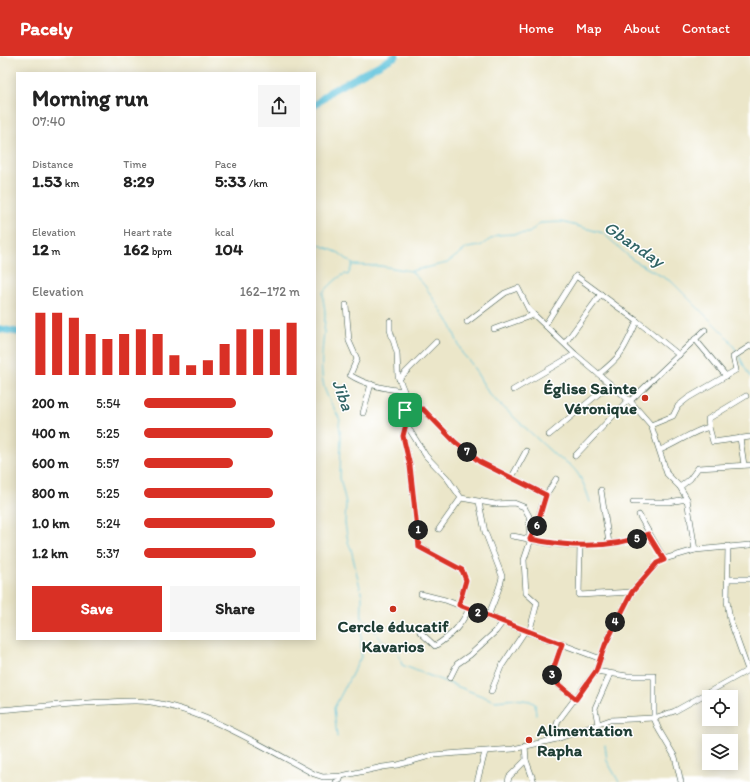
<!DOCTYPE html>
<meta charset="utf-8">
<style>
body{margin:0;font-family:Itim,sans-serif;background:#f6f6f6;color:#222;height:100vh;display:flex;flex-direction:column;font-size:15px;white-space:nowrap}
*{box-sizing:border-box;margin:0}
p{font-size:13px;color:#767676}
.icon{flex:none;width:22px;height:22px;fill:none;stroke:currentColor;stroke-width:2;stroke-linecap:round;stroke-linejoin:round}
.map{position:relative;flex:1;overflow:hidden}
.side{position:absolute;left:16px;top:16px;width:300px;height:568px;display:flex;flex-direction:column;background:#fff;border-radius:0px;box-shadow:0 2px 10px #0003}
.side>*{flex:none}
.buttons{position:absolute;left:702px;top:634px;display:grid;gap:8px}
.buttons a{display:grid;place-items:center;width:36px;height:36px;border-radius:0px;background:#fff;box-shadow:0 2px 10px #0003;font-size:20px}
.pin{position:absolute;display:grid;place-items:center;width:34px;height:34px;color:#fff;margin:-17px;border-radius:8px;box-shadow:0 2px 6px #0006}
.km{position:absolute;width:20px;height:20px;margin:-10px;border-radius:50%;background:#222;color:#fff;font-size:11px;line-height:20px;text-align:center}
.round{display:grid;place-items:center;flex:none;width:42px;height:42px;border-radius:0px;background:#f6f6f6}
.head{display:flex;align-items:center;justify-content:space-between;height:68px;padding:0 16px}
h1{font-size:22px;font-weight:700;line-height:30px}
.figures{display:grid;grid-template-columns:repeat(3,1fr);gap:6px;height:68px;padding:4px 16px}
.figures div{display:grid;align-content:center}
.figures b{font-size:17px;font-weight:700}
.figures small{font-size:11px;font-weight:400}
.figures p{font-size:11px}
.chart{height:112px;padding:8px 16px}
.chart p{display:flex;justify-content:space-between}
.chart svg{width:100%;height:72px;margin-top:4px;stroke:#d93025;stroke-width:6}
.primary-button{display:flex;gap:8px;margin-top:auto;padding:8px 16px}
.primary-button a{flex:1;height:46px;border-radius:0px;background:#d93025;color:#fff;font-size:16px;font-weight:700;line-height:46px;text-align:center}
.primary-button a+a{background:#f6f6f6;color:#222}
ul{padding:0 16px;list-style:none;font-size:13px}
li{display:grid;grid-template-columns:64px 48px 1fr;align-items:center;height:30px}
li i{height:10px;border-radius:5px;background:#d93025}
header{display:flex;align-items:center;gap:24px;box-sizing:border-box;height:56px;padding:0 20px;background:#d93025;color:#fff}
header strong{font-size:19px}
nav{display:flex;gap:22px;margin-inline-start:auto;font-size:14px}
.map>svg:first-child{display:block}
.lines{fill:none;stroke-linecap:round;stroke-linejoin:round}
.stream{stroke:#5ec3dc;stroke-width:1}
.river{stroke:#5ec3dc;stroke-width:7}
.minor-casing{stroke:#3e564a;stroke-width:6}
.minor{stroke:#fff;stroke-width:5}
.route-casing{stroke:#fff;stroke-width:8}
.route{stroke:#d93025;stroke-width:5}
.poi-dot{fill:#c8321e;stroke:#fff;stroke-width:1.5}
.labels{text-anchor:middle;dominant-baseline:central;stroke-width:3;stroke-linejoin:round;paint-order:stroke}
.poi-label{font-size:17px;font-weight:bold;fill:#1f3d34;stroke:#fff;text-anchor:end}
.water-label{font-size:18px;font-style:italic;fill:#326566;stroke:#fff}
</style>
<header>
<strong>Pacely</strong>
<nav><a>Home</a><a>Map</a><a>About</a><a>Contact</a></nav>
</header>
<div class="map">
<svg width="750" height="726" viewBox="0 0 750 726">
<rect width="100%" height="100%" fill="#fff"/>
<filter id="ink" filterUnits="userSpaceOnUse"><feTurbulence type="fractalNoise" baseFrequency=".025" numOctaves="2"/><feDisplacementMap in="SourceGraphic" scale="8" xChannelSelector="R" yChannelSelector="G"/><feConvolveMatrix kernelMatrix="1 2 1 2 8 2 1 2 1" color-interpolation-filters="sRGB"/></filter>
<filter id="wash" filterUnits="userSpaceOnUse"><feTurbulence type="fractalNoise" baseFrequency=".012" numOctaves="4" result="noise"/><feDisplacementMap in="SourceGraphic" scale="16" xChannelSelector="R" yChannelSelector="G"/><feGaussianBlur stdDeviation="0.9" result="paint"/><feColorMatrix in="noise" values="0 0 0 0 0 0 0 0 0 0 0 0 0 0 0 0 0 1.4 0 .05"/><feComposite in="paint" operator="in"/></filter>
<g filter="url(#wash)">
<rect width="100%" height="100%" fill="#ebe6c9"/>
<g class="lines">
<g class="stream">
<path d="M315,187L339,197L353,208L348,219L345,218C336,222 330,230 323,236C322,244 325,250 325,257C325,282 318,307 324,331C328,344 335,353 340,364L339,368L341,381L340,422L346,447L345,467L348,486L351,493L362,540L361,601L334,652L337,681"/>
<polyline points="354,209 381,210 411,215 447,207 467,192 480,190 497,179 529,177 540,167 562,166 603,177 633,204 672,226 729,283 737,296"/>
<path d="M412,216L425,230L451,270L462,297L471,307L489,338L558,402C578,410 584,427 590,446"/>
<polyline points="739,300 750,321"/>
<polyline points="361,560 372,570 381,584 393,590 399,598 402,609 495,645 516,643 530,645 535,648 536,659"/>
<polyline points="605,689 607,705 619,726"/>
</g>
<g class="river">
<polyline points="315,49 331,35 396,0"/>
<polyline points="0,273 17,276"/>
</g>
</g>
</g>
<g filter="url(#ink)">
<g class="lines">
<g class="minor-casing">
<g id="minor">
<path d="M346,249L349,285L357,303L350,319C366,329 385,333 404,335"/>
<polyline points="390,265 390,274 397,297 398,320 404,335 406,368 426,400 447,422 461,442 495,448 514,447 524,451 529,460 530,483"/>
<polyline points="467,266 505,237 518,232 529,254 575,298 630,345 651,369 667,418 680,431 687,443 695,494"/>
<polyline points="545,269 576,220 637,265 679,299"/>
<polyline points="494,273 533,259"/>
<polyline points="695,283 726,320"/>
<polyline points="565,287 601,238"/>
<path d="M599,318C623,299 624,293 637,265"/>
<polyline points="399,323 436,286"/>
<polyline points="513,334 575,298"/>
<polyline points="630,345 705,274"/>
<polyline points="405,354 423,353 455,386 480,406 546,439"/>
<polyline points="363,357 371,328"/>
<polyline points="406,368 403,379 410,410 419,491 462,514 466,524 459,549"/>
<polyline points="651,369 673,360 678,350 688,342 736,314 733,301 750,290"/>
<polyline points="709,371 708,363 746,340"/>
<polyline points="549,379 610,328"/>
<polyline points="740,382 744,409"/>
<path d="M660,394C677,387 693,375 709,371L713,386L750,381"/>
<polyline points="575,400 628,344"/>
<polyline points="512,421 526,395"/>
<polyline points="680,431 690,423 698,412 750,409"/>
<polyline points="601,434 609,487"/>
<path d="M479,446L485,476L502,520C501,531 492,549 488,561"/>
<polyline points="633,446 669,446 687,443"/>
<polyline points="639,459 664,503"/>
<polyline points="439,473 461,442"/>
<path d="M512,480C526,482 541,487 555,488C583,492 622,489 648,478"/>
<polyline points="580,489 579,539 632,536"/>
<polyline points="728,490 727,545 730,564 748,614"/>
<polyline points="728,523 750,523"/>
<polyline points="421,538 445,544 601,603"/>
<path d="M420,576L435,590C452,579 460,571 469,553"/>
<polyline points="529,577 537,547 526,537 524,504 546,439 556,423"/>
<polyline points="562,588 552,617 553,624 576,643"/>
<polyline points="596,615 627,620 654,620 654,662 659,674 675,701 681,726"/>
<polyline points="450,622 457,608 470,599 496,575 502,567"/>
<polyline points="491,636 501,611 525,575"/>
<path d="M0,654C37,651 73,647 110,646C127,645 145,644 161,648C211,658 269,694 314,718L323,721L341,720L383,711L398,709L433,699L513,693L557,683L610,664L654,662L675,655L750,613"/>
<polyline points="598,668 595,652 610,618"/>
<polyline points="557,683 555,674 558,665 596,615 605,589 632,536 657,507 664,503 695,494 750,489"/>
<polyline points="526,704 534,726"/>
<polyline points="336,726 340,724 341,720"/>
<polyline points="477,726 485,696"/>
<polyline points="508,726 509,721 526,704 525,689"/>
</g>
</g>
<use href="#minor" class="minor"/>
</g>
</g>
<g class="lines" filter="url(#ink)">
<g class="route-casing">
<path id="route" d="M423,353L455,386L480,406L546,439L537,469L530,483C568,491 612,493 648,478L664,504L657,507L632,536L605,589L596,615L576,643L553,624L552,617L562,588L459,549L466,524L462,514L419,491L410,410L403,380L406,368L405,354Z"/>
</g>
<use href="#route" class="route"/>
</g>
<g class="poi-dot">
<circle cx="645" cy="342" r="4"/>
<circle cx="393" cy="553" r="4"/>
<circle cx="529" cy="684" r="4"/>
</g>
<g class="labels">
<g class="poi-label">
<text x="637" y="332">Église Sainte<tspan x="637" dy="20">Véronique</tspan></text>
<text x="393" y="570" text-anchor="middle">Cercle éducatif<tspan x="393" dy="20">Kavarios</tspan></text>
<text x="537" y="674" text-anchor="start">Alimentation<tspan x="537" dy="20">Rapha</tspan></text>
</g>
<g class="water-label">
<text transform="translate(634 188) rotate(34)">Gbanday</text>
<text transform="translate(343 339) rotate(70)">Jiba</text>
</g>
</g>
</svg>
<div class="buttons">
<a><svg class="icon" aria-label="locate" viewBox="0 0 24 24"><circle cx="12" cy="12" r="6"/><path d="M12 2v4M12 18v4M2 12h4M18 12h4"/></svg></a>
<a><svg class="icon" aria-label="layers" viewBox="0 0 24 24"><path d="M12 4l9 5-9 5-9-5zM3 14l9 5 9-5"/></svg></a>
</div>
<div class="pin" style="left:405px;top:354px;background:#1e9e55"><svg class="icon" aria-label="arrive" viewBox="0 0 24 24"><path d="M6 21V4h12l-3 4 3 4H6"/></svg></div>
<b class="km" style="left:418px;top:474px">1</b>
<b class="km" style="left:478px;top:557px">2</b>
<b class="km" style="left:552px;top:619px">3</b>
<b class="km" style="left:615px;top:566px">4</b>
<b class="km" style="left:637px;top:483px">5</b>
<b class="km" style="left:537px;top:470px">6</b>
<b class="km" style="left:467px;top:396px">7</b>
<section class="side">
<div class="head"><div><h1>Morning run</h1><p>07:40</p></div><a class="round"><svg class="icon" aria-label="share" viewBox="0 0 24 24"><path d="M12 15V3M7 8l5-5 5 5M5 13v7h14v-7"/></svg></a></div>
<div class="figures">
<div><p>Distance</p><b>1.53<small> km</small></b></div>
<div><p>Time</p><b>8:29</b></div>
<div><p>Pace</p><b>5:33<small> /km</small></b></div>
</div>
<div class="figures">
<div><p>Elevation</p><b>12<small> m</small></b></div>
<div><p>Heart rate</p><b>162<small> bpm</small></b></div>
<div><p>kcal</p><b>104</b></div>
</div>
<div class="chart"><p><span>Elevation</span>162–172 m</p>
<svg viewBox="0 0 160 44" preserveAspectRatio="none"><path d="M5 44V6M15 44V6M25 44V9M35 44V19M45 44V22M55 44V19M65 44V16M75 44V19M85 44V32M95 44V38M105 44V35M115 44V25M125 44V16M135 44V16M145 44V16M155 44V12"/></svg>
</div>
<ul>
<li><b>200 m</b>5:54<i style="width:59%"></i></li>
<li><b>400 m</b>5:25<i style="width:83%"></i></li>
<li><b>600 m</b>5:57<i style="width:57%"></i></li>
<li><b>800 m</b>5:25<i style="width:83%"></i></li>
<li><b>1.0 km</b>5:24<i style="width:84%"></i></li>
<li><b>1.2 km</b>5:37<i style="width:72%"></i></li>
</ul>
<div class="primary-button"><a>Save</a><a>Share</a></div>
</section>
</div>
